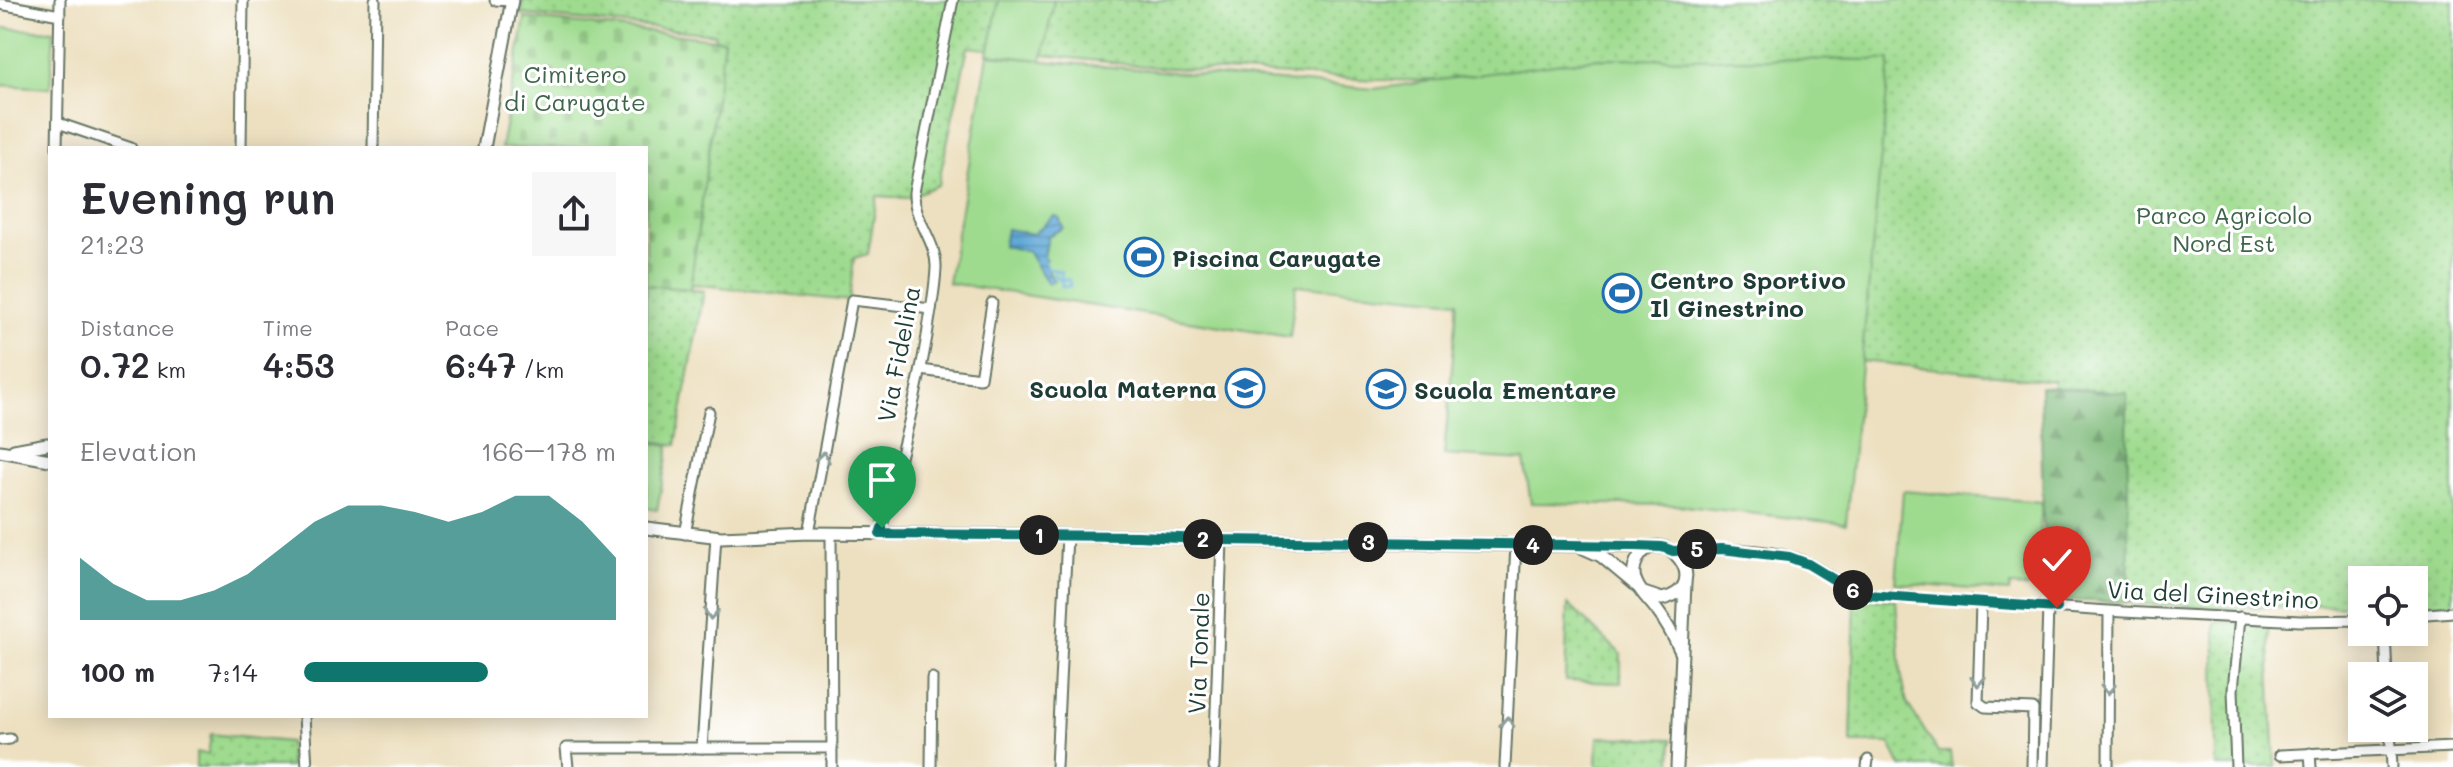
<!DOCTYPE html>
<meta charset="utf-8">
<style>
body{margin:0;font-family:Mali,sans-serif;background:#f7f7f7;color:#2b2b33;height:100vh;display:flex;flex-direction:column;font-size:30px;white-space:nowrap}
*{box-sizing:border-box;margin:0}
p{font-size:26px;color:#7c7c81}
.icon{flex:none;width:44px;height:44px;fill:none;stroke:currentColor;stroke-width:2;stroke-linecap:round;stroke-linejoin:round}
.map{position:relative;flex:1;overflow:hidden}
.details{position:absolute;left:48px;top:146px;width:600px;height:572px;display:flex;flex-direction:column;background:#fff;border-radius:0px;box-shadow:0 4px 20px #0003}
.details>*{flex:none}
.controls{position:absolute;left:2348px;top:566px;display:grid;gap:16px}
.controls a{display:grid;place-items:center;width:80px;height:80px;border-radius:0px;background:#fff;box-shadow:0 4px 20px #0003;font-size:40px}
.pin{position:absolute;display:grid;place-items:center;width:68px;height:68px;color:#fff;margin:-82px -34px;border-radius:50% 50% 50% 0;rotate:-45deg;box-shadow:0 0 8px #0007}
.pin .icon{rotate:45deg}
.km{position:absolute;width:40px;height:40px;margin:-20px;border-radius:50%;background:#222;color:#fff;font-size:22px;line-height:40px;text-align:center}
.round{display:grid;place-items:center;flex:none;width:84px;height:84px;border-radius:0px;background:#f7f7f7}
.overview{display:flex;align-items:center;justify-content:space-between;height:136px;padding:0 32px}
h1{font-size:44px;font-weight:600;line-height:60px}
.stats{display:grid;grid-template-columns:repeat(3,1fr);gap:12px;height:136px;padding:8px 32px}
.stats div{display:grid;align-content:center}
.stats b{font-size:34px;font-weight:600}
.stats small{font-size:22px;font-weight:400}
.stats p{font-size:22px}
.chart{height:224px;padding:16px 32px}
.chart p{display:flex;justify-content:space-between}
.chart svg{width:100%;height:144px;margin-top:8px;fill:#0f766e;opacity:.7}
ul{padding:0 32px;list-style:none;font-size:26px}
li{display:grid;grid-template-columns:128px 96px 1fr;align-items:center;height:60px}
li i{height:20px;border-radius:10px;background:#0f766e}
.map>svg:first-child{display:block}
.grass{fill:url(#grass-dots);stroke:#5f8c62;stroke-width:2}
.forest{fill:url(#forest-firs);stroke:#4f7c57;stroke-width:2}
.cemetery{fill:url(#cemetery-stones);stroke:#5f8c62;stroke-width:2}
.pitch{fill:#9fdb8f;stroke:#5f8c62;stroke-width:2}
.water{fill:url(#water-rules);stroke:#407386;stroke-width:2}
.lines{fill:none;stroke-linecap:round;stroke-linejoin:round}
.stream{stroke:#60a9d8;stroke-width:3}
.minor-casing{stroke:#677665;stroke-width:13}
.tertiary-casing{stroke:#677665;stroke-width:15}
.minor{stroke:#fff;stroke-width:9}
.tertiary{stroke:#fff;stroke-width:11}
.oneway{stroke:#8f9e9a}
.route-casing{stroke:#fff;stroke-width:16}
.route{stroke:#0f766e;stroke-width:10}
.labels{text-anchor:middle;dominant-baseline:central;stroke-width:6;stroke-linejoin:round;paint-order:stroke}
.park-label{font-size:24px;fill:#3f644b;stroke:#fff}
.poi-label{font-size:24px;font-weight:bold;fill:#1f3d34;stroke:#fff;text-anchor:start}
.street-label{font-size:24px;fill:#1f3d34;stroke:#fff}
</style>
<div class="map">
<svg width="2453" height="767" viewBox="0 0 2453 767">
<defs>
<pattern id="grass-dots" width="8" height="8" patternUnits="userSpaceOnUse" patternTransform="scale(2)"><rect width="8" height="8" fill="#9fdb8f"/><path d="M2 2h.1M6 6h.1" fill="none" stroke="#88bd7c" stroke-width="1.8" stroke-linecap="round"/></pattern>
<pattern id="forest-firs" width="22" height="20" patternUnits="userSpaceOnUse" patternTransform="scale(2)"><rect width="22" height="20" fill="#7fbb7a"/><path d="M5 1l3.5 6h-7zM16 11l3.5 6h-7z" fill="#679965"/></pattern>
<pattern id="cemetery-stones" width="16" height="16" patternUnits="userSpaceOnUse" patternTransform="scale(2)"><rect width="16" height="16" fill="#9fdb8f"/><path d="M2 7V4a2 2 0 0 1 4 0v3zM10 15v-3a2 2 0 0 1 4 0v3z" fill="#88bd7c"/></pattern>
<pattern id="water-rules" width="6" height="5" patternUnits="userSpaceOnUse" patternTransform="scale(2)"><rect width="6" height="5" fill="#60a9d8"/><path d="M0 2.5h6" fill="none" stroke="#4f8bb0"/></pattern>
</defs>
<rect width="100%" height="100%" fill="#fff"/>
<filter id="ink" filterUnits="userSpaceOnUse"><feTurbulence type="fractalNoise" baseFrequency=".0125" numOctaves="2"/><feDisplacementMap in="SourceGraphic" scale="16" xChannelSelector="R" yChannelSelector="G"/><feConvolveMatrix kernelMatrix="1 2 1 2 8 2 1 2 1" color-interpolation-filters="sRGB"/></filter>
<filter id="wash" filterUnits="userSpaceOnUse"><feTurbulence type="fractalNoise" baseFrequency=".006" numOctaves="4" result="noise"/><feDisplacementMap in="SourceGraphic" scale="32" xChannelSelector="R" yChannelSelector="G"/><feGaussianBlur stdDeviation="1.8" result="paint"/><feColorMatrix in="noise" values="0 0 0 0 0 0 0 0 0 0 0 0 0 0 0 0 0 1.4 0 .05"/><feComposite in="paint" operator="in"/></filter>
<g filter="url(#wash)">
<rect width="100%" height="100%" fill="#ede0c0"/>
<g class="grass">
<polygon points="523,0 2453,0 2453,603 2414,604 2414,580 2362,580 2362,605 2221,608 2045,598 2054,381 1851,360 1499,81 1376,80 1154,67 968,47 938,185 906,198 877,196 868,254 854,258 849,301 683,283 715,34 520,14"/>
<polygon points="646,285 704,291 676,445 646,440"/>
<polygon points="1855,598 1896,600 1901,673 1907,703 1938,752 1950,752 1952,767 1901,767 1890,743 1851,743"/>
<polygon points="1568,604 1621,654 1621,683 1565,681"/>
<polygon points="2215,622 2268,624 2275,767 2216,767"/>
<polygon points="211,734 289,742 290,767 196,767 196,753 208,754"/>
<polygon points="1598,737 1672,739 1671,767 1597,767"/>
</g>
<polygon class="forest" points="2040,386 2127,393 2129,602 2045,600"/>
<polygon class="cemetery" points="525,18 724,40 690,289 646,285 646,148 501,148"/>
<g class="pitch">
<polygon points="999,0 1054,0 1042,61 1374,89 1598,58 1890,60 1846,524 1676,505 1531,503 1524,460 1444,455 1458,301 1296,285 1290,337 948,283 988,55 1040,60 988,54"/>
<polygon points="0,28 54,31 50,88 0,85"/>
<polygon points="646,442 669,446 657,510 646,508"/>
<polygon points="1903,491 2042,502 2035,588 2010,586 2009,592 1896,583"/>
</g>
<polygon class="water" points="1054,216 1059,217 1063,228 1048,236 1044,257 1046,260 1043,262 1054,281 1048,284 1028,251 1003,246 1006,229 1033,234"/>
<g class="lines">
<polyline class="stream" points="1043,260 1048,268 1061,272 1061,274 1062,287 1070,286 1069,280 1058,279 1054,274"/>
</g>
</g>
<g filter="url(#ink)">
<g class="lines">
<g class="minor-casing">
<g id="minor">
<polyline points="495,0 511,1"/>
<polyline points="0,4 60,15"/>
<polyline points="58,123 131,148"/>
<polyline points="57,148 60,0"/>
<polyline points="241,148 243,0"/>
<polyline points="373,148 375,0"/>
<polyline points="921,370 980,378 992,303"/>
<polyline points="809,533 852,300 931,309"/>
<polyline points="831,533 832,767"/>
<polyline points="685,534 709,412"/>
<path d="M880,534C897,468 916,402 927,336C930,314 935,291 936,268C937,241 913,220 914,192L953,0"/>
<path d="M1673,551C1713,550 1758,546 1798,559C1824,568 1843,591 1871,595L2123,612L2300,621L2362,620"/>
<polyline points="1981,603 1978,702 1985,707 2033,709 2032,767"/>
<polyline points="2414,615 2453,612"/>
<polyline points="2385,632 2387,676"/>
<polyline points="304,716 307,767"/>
<polyline points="2390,728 2392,767"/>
<polyline points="0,740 10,739"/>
<polyline points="702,748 716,536"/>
<polyline points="2310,753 2311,767"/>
<polyline points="2280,755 2453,747"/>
<polyline points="568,767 566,748 832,748"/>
<polyline points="931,767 932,678"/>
<polyline points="1056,767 1067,535"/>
<polyline points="1214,767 1222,540"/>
<polyline points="1505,767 1516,544"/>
<polyline points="1867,767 1868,760"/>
<polyline points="2043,767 2048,607"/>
<polyline points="2108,767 2109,612"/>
<polyline points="2236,767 2233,690 2240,617"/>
</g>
</g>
<g class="tertiary-casing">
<g id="tertiary">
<polyline points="484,148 512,0"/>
<polyline points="14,450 47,444"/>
<polyline points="0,451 50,460"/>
<polyline points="646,528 721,537 809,533 1138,536 1222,540 1662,547"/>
<polyline points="1583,548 1601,556 1637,586"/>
<path d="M1644,593L1662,599C1718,587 1661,517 1637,560C1633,568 1633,577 1637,584C1641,593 1650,601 1656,609C1666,622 1674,637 1681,652"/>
<polyline points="1677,767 1685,583"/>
</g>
</g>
<use href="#minor" class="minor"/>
<use href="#tertiary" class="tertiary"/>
</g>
<defs><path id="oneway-chevron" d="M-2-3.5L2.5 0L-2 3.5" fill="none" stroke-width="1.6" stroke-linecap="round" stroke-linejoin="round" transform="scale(2)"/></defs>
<g class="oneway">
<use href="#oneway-chevron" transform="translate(823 457) rotate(-80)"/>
<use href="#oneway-chevron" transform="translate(711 614) rotate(94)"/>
<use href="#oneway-chevron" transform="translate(1978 681) rotate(92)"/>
<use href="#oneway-chevron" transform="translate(2108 689) rotate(91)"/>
<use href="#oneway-chevron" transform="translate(1507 722) rotate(-87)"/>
</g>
</g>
<g class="lines" filter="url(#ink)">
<g class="route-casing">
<polyline id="route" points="882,528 880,534 1138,536 1222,540 1636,546 1662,547 1673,551 1722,549 1789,557 1808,564 1846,587 1867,595 2057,608"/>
</g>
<use href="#route" class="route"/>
</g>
<defs>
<g id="stadium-ring" transform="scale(2)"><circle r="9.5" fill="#fff" stroke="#1f6fb2" stroke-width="1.5"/><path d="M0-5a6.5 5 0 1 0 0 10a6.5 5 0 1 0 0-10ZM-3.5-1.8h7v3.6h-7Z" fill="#1f6fb2"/></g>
<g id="school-ring" transform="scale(2)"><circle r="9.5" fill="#fff" stroke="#1f6fb2" stroke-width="1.5"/><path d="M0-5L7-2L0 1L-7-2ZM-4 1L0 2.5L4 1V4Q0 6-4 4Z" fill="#1f6fb2"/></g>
</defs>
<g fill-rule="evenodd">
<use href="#stadium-ring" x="1144" y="257"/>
<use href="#stadium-ring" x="1622" y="293"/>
<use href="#school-ring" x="1245" y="388"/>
<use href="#school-ring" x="1386" y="389"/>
</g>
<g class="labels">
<g class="park-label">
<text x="575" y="73">Cimitero<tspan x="575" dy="28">di Carugate</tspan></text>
<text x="2224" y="214">Parco Agricolo<tspan x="2224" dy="28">Nord Est</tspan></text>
</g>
<g class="poi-label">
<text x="1172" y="257">Piscina Carugate</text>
<text x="1650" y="279">Centro Sportivo<tspan x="1650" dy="28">Il Ginestrino</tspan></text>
<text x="1217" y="388" text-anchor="end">Scuola Materna</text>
<text x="1414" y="389">Scuola Ementare</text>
</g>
<g class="street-label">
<text transform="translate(898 354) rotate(-79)">Via Fidelina</text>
<text transform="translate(2213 594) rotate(3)">Via del Ginestrino</text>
<text transform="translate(1198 653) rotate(-88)">Via Tonale</text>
</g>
</g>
</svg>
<div class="controls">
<a><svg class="icon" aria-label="locate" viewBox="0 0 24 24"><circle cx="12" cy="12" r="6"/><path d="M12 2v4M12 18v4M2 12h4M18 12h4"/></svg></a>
<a><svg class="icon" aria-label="layers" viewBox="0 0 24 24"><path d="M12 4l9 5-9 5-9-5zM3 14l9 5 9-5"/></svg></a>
</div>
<div class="pin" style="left:882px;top:528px;background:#1e9e55"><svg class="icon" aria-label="arrive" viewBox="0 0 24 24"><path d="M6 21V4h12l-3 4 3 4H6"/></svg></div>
<div class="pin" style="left:2057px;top:608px;background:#d93025"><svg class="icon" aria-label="check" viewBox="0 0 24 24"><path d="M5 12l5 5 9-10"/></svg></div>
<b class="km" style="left:1039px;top:535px">1</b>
<b class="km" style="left:1203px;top:539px">2</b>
<b class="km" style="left:1368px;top:542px">3</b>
<b class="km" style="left:1533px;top:545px">4</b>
<b class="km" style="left:1697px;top:549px">5</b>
<b class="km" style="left:1853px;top:590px">6</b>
<section class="details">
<div class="overview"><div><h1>Evening run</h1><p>21:23</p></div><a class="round"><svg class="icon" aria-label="share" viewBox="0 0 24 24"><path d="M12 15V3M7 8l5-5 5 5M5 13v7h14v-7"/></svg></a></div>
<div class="stats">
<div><p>Distance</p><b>0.72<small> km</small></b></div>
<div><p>Time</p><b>4:53</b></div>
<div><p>Pace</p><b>6:47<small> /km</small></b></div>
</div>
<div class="chart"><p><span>Elevation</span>166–178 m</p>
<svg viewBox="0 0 160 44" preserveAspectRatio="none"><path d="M0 44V25L10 33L20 38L30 38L40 35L50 30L60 22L70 14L80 9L90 9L100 11L110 14L120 11L130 6L140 6L150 14L160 25V44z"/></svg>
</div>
<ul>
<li><b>100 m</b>7:14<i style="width:59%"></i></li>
</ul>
</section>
</div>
